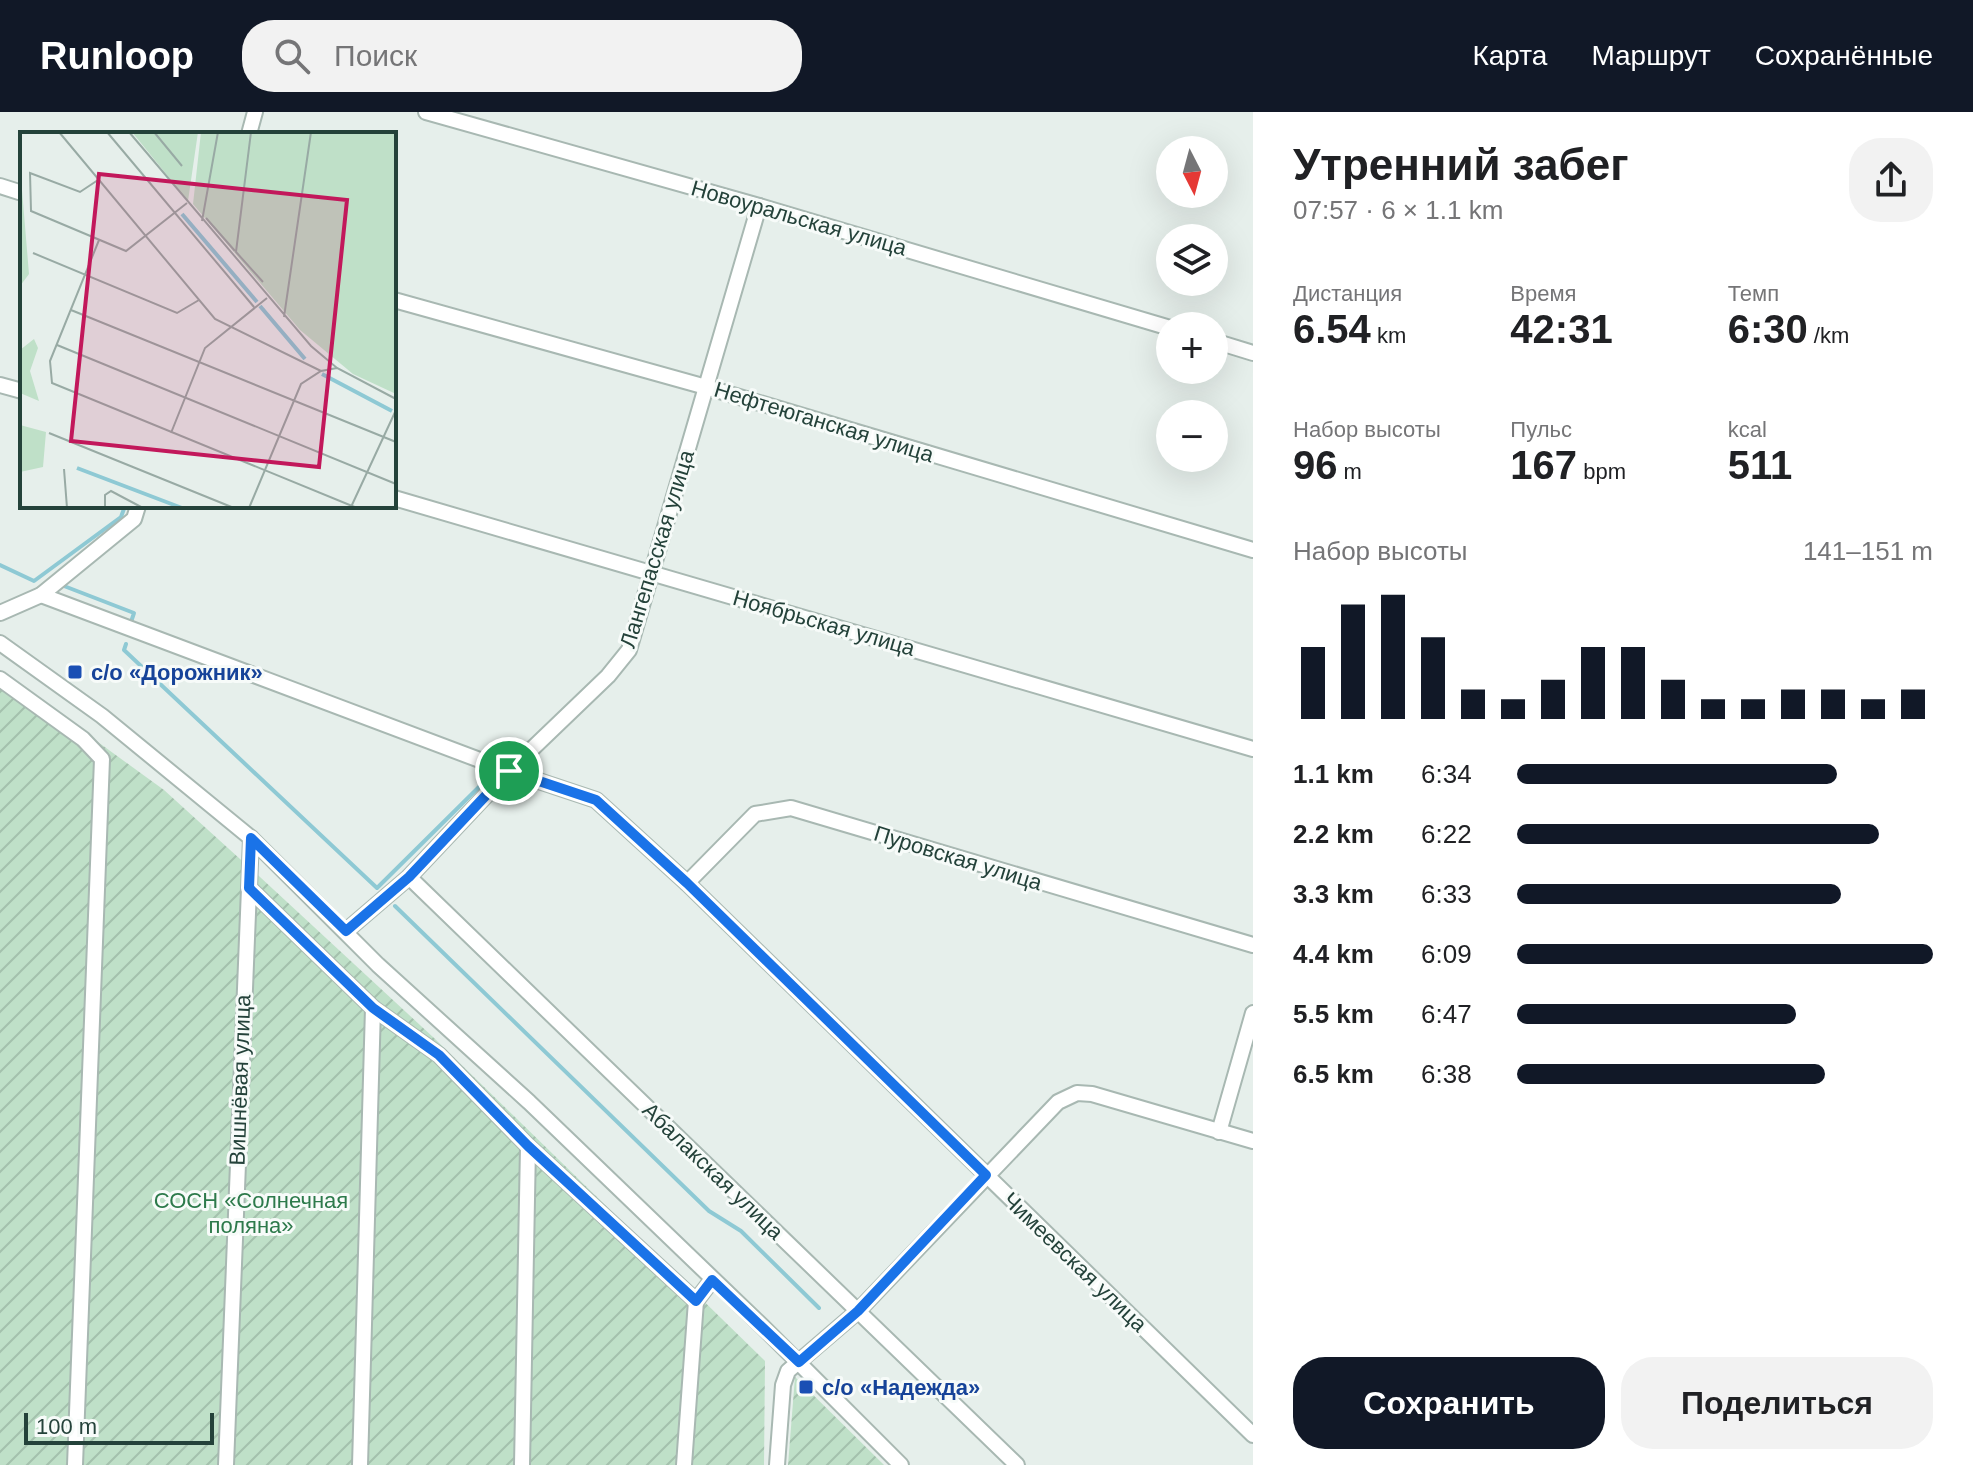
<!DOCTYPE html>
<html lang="ru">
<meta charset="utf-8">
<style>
body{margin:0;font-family:Arial,sans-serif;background:#f2f2f2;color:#202124;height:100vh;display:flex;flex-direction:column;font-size:30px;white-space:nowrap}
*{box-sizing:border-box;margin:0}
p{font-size:26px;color:#757577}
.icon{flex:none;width:44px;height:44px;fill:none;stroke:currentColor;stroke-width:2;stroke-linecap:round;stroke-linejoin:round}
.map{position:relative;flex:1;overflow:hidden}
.side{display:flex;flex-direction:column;background:#fff;width:720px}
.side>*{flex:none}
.needle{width:52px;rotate:174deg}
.tools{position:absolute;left:1156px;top:24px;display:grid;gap:16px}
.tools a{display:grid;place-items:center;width:72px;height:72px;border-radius:50%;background:#fff;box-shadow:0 8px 32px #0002;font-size:40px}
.scale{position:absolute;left:24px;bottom:20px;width:190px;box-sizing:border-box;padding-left:8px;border:4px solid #24423a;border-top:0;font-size:22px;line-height:28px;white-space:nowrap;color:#24423a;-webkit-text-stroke:6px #f7fbf9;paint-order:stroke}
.pin{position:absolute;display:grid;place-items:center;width:68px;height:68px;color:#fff;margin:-34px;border:4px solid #fff;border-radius:50%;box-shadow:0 2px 8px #0007}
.round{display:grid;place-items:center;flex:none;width:84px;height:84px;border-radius:32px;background:#f2f2f2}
.overview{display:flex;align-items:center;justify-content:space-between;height:136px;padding:0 40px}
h1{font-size:44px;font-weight:600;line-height:60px}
.stats{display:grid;grid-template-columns:repeat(3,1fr);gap:12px;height:136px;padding:8px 40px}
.stats div{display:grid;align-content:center}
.stats b{font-size:40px;font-weight:600}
.stats small{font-size:22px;font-weight:400}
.stats p{font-size:22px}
.chart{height:224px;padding:16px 40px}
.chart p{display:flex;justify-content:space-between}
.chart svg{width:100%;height:144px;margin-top:8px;stroke:#111827;stroke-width:6}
.action{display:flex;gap:16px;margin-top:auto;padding:16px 40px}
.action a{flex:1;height:92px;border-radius:32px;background:#111827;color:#fff;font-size:32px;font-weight:600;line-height:92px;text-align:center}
.action a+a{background:#f2f2f2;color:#202124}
ul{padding:0 40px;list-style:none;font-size:26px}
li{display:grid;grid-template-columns:128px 96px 1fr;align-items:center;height:60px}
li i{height:20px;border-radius:10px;background:#111827}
header{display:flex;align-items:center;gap:48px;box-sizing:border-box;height:112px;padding:0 40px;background:#111827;color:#fff}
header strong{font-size:38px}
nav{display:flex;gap:44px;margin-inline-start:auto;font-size:28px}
.search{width:560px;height:72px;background:#f2f2f2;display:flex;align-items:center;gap:20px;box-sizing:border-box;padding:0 28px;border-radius:32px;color:#757577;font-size:30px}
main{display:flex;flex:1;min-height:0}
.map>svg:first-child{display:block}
.garden{fill:url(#garden-furrows)}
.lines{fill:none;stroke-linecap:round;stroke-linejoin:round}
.stream{stroke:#8ec9d4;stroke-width:4}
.minor-casing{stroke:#a8b8b2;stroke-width:18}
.minor{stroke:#fff;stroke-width:14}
.route-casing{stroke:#fff;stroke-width:16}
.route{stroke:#1a73e8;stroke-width:10}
.transit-dot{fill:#1a4fb4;stroke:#f7fbf9;stroke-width:3}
.labels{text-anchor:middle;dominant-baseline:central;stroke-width:6;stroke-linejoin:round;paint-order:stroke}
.street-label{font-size:22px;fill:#24423a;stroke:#f7fbf9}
.transit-label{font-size:22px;font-weight:bold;fill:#164399;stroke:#f7fbf9;text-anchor:start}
.park-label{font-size:22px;fill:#2d7a4b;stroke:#f7fbf9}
.inset-river{fill:none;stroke:#8ec9d4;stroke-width:4}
.inset-road{fill:none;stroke:#98aaa4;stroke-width:2}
.view{fill:#c2185b;fill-opacity:0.15;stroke:#c2185b;stroke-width:4}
.inset-edge{fill:none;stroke:#24423a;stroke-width:4}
</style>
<header>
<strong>Runloop</strong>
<div class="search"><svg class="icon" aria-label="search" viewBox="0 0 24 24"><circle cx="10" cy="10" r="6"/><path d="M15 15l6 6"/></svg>Поиск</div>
<nav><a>Карта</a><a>Маршрут</a><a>Сохранённые</a></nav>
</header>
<main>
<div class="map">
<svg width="1253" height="1353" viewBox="0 0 1253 1353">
<defs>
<pattern id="garden-furrows" width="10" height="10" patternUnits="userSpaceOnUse" patternTransform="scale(2)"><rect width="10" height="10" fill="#bfe0c8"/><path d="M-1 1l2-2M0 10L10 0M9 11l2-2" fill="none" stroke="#a4c1ad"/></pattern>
</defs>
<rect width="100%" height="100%" fill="#e6efeb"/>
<g class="garden">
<polygon points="0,559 164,678 260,765 434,926 765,1249 764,1353 0,1353"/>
<polygon points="795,1265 884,1353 788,1353"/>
</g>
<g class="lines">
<g class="stream">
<polyline points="0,453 34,469 121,405 125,394"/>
<polyline points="64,474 134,501 131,510"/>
<polyline points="126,532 124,538 377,776 484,670"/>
<polyline points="395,794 709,1099 741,1119 819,1196"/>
</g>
<g class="minor-casing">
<g id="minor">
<polyline points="426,0 759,94 1170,216"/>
<polyline points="249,22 255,0"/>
<polyline points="0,74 22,81"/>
<polyline points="394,188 706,275 1253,438"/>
<polyline points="1214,229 1253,241"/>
<polyline points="0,273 22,279"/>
<polyline points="394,386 1253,637"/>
<polyline points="41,483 509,659 596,688 687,771 1253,1323"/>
<polyline points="0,501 41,483 134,407 138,394"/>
<polyline points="0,531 102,604 251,726 378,853 529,990 762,1214 901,1353"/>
<polyline points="0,567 83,627 102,647 75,1353"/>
<polyline points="409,765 1017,1353"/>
<polyline points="687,771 755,702 791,696 1253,833"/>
<polyline points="249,776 373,896 360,1353"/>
<polyline points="346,819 409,765 509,659 608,564 629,538 759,94"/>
<polyline points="373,896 439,943 528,1034 522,1353"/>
<polyline points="1219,1020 1253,901"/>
<polyline points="528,1034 696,1189"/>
<polyline points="226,1353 251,726"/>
<polyline points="684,1353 696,1189 712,1168"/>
<polyline points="777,1353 783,1273 788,1259 858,1199 1058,990 1077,981 1092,982 1253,1029"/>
</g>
</g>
<use href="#minor" class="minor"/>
</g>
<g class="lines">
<g class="route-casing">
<polygon id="route" points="509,659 596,688 687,771 986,1063 858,1199 799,1250 712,1168 696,1189 528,1034 439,943 373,896 249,776 251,726 346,819 409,765"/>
</g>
<use href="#route" class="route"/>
</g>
<g class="transit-dot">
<rect x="67" y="552" width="16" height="16" rx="4"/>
<rect x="798" y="1267" width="16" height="16" rx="4"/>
</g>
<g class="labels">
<g class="street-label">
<text transform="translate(799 106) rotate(16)">Новоуральская улица</text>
<text transform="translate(824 310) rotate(17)">Нефтеюганская улица</text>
<text transform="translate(657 437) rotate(-73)">Лангепасская улица</text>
<text transform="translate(824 511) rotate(16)">Ноябрьская улица</text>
<text transform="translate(958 746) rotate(17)">Пуровская улица</text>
<text transform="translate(240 968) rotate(-88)">Вишнёвая улица</text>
<text transform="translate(713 1059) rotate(44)">Абалакская улица</text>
<text transform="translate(1075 1150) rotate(44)">Чимеевская улица</text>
</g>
<g class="transit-label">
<text x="91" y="560">с/о «Дорожник»</text>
<text x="822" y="1275">с/о «Надежда»</text>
</g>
<g class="park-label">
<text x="251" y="1088">СОСН «Солнечная<tspan x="251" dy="25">поляна»</tspan></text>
</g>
</g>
<g transform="translate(20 20)">
<rect width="376" height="376" fill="#e6efeb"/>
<path d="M0,34L9,142L0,154ZM14,207L18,216L10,239L19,269L0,261V218ZM0,293L26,300L23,335L0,340Z" fill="#bfe0c8"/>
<path d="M112,0H178L168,69ZM181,0H376V262L333,242L280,198L173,72Z" fill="#bfe0c8"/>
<path class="inset-river" d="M162,82L237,170M240,174L285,227M302,242L372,279M57,336L162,376"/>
<path class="inset-road" d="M39,0L195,187L301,239M87,0L234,175M109,0L291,214L317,236L376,267M134,0L162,34M231,0L216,120L243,150M78,48L60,60L10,41L11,79L106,119L167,71M186,86L215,119M182,89L198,0M79,108L30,229L32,251L337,376M13,121L157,181L179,168M51,178L376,310M264,185L291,0M37,213L376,352M29,301L214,376M151,301L185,216L247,166M44,337L47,376M331,375L376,278M85,376V363L91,359L123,376M229,376L281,252L301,239L317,236"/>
<path class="view" d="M79,42L327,68L299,335L51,309Z"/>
<rect width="376" height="376" class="inset-edge"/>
</g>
</svg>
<div class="tools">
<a><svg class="needle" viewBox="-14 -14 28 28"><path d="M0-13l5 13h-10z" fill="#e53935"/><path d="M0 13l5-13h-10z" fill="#757577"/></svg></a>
<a><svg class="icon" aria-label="layers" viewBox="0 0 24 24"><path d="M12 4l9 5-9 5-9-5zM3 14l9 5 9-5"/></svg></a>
<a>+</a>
<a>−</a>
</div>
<div class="scale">100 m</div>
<div class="pin" style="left:509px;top:659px;background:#1e9e55"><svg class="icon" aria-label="arrive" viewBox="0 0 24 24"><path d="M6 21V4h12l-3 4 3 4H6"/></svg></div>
</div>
<section class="side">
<div class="overview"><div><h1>Утренний забег</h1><p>07:57 · 6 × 1.1 km</p></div><a class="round"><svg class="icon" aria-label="share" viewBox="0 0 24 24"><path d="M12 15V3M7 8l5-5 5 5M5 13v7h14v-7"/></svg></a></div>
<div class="stats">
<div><p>Дистанция</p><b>6.54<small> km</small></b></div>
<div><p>Время</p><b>42:31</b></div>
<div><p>Темп</p><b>6:30<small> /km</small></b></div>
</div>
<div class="stats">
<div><p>Набор высоты</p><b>96<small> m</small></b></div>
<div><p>Пульс</p><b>167<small> bpm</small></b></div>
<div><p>kcal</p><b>511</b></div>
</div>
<div class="chart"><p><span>Набор высоты</span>141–151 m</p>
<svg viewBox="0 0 160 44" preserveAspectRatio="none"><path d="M5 44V22M15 44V9M25 44V6M35 44V19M45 44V35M55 44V38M65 44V32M75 44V22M85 44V22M95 44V32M105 44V38M115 44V38M125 44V35M135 44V35M145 44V38M155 44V35"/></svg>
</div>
<ul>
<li><b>1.1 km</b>6:34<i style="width:77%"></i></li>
<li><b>2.2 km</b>6:22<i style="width:87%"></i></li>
<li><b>3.3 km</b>6:33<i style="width:78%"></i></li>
<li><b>4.4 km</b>6:09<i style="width:100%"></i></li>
<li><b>5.5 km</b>6:47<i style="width:67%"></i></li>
<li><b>6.5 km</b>6:38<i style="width:74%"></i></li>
</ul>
<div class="action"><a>Сохранить</a><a>Поделиться</a></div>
</section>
</main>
